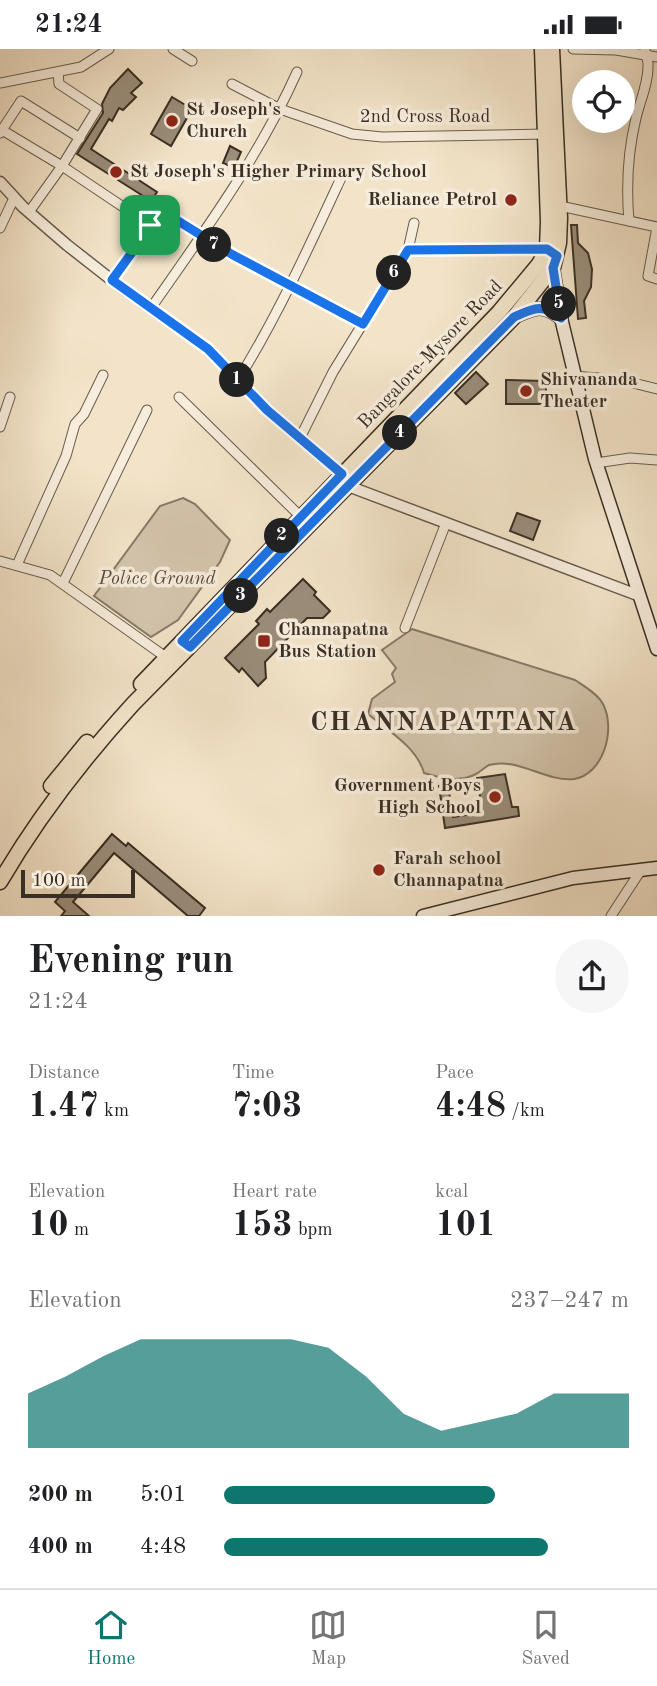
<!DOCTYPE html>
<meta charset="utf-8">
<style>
body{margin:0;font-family:"Old Standard TT",serif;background:#f6f6f6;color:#202124;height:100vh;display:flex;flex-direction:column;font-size:26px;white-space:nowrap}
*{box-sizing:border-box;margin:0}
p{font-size:23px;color:#757577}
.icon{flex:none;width:38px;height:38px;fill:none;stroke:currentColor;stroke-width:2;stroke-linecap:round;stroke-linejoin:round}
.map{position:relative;height:867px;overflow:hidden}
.drawer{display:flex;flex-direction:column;background:#fff;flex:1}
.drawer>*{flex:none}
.buttons{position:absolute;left:572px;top:21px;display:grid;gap:14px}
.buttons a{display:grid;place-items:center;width:63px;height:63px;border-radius:50%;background:#fff;box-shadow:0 7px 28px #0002;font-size:35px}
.scale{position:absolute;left:21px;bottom:18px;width:114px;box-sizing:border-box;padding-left:7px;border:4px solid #3a2f24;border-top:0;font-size:19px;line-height:24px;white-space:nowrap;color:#3a2f24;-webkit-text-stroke:5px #f7eddc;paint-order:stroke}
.pin{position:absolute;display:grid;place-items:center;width:60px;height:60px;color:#fff;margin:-30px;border-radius:14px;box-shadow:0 4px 10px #0006}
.km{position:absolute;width:35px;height:35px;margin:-18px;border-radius:50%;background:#222;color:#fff;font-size:19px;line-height:35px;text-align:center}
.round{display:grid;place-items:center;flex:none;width:74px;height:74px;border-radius:37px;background:#f6f6f6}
.summary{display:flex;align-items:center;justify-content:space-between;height:119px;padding:0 28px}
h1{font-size:38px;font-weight:600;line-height:52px}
.figures{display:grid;grid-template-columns:repeat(3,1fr);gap:10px;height:119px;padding:7px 28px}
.figures div{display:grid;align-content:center}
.figures b{font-size:35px;font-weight:600}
.figures small{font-size:19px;font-weight:400}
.figures p{font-size:19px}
.chart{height:196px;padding:14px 28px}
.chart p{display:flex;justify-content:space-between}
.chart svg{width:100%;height:126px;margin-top:7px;fill:#0f766e;opacity:.7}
ul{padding:0 28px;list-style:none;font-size:23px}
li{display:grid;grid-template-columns:112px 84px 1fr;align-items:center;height:52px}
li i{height:18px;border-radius:9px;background:#0f766e}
.status{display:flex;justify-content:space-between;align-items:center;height:49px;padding:0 35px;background:#fff;direction:ltr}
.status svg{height:19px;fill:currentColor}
.menu{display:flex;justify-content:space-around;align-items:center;height:98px;border-top:2px solid #e0e0e0;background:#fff;font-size:19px;color:#757577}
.menu a{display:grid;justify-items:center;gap:4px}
.menu .active{color:#0f766e}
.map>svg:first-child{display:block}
.green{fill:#d4c5ad;stroke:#877a68;stroke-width:2}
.building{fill:#9a8d7a;stroke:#3a2f24;stroke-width:2}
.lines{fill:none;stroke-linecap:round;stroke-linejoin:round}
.minor-casing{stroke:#685c4d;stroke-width:11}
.tertiary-casing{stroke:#685c4d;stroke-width:13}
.secondary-casing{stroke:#3a2f24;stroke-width:15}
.primary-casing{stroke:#3a2f24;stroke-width:17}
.minor{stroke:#f7eddc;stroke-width:9}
.tertiary{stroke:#f7eddc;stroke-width:10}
.secondary{stroke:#f7eddc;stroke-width:12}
.primary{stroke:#f3e4c9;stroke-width:14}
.route-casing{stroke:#fff;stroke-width:14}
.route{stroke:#1a73e8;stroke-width:9}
.poi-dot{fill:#8f2418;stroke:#f7eddc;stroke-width:2.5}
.labels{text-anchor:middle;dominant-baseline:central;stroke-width:7;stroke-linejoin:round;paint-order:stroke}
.poi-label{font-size:19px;font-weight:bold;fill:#3a2f24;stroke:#f7eddc;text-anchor:start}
.street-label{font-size:19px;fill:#3a2f24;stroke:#f7eddc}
.park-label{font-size:19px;font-style:italic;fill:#594d3f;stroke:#f7eddc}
.district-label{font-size:26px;font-weight:bold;letter-spacing:2px;fill:#3a2f24;stroke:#f7eddc}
</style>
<div class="status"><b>21:24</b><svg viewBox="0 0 49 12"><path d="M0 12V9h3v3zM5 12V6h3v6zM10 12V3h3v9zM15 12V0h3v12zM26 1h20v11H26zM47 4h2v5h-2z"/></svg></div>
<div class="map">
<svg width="657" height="867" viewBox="0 0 657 867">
<rect width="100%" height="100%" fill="#f3e4c9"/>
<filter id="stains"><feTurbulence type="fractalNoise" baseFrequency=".00286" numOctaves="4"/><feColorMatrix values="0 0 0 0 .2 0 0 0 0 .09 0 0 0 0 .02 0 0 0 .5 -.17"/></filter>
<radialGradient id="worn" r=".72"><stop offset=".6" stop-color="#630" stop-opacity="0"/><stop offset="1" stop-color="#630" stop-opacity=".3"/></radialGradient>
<g class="green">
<polygon points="183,449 195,455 230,491 220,513 178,571 151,588 94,547 160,457"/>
<path d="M412,580L575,631C584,637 598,645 603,655C616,680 604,725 574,730C545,733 518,708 489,716C485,718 480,723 476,725C459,734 441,729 424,724C417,698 387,681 368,665L372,650L395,633L392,625L396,619L382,601Z"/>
</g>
<g class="building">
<polygon points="128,20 142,34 131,44 136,48 123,61 119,59 112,72 109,70 91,100 157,143 151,152 77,105 103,64 102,55 110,39"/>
<polygon points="172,48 192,60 171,97 151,85"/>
<polygon points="230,97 241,103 234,119 223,114"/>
<polygon points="571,176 577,176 578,194 588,204 592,220 591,238 584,252 586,269 578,270"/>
<polygon points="476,323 488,335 466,355 455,344"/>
<polygon points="506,331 544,332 546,335 546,352 541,355 506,355"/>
<polygon points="517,464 540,472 533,491 510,482"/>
<polygon points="303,530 316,543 314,546 330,562 323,569 307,569 265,613 266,629 258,637 242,619 239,623 225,609 259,575 256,572 267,560 270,563"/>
<polygon points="505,725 512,758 518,758 519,767 445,779 439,737 448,736 453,768 479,764 478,760 482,760 477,729"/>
<polygon points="112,785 126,797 128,794 205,859 199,867 188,867 114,804 73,853 89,867 61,867 65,862 55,853"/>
</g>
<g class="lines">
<g class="minor-casing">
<g id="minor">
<polyline points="173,0 192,12"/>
<polyline points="573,0 616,1 657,8"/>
<polyline points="0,34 81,18 109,0"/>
<polyline points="232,35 280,60 352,85 382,88 545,85"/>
<polyline points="2,81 62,117 97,60 59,35 58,23"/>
<polyline points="0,84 21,52 80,89"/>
<polyline points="560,157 657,178"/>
<polyline points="29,163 62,117 150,176"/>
<path d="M629,172C626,137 628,102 636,69C640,52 649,33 648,15C648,10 645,6 645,0"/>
<polyline points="657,178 648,227 657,230"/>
<polyline points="0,179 14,149"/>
<polyline points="408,201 547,200"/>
<polyline points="112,231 162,162 233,206 363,275"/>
<path d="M151,259C204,183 259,108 297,23"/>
<polyline points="574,327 621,331 657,340"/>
<path d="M238,331C278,266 309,198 341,129"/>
<polyline points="179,348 301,468"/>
<polyline points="0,378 10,348"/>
<polyline points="300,389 333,323 408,201 414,174"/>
<polyline points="596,414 630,409 657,411"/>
<polyline points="0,512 50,526 167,609"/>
<polyline points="17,516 66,407 75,375 84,365 103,326"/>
<polyline points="63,534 147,361"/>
<polyline points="405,579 446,474"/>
<polyline points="611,867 641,821"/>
</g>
</g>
<g class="tertiary-casing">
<g id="tertiary">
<polyline points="0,133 23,158 67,196 118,236 208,300 267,361 342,425"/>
<polyline points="348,437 640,547"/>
</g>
</g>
<g class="secondary-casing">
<g id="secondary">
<polyline points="547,217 553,219 561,269 595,410 657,600"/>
<path d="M514,268C534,259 542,254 561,269"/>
<polyline points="423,867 573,829 657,819"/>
</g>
</g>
<g class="primary-casing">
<g id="primary">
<polyline points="141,635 499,263 539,215 547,200 548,173 542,0"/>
<polyline points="51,737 87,693"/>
<path d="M0,833C38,768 82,711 133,655L514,268L553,219L559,194L560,169L552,0"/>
</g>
</g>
<use href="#minor" class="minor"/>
<use href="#tertiary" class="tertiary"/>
<use href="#secondary" class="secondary"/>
<use href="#primary" class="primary"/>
</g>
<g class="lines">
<g class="route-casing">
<path id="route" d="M162,162L233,206L363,275L408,201L547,200L557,207L553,219L561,269C542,254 534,259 514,268L190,598L182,592L342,425L267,361L208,300L112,231Z"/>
</g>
<use href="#route" class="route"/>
</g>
<g class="poi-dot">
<circle cx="172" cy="72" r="7"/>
<circle cx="116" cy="123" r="7"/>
<circle cx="511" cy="151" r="7"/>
<circle cx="526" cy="342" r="7"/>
<rect x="257" y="585" width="14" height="14" rx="3.5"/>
<circle cx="495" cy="748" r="7"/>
<circle cx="379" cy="821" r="7"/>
</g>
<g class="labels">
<g class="poi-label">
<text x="186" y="61">St Joseph's<tspan x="186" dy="22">Church</tspan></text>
<text x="130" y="123">St Joseph's Higher Primary School</text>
<text x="497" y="151" text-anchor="end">Reliance Petrol</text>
<text x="540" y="331">Shivananda<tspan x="540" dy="22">Theater</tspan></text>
<text x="278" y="581">Channapatna<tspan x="278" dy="22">Bus Station</tspan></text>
<text x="481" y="737" text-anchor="end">Government Boys<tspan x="481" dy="22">High School</tspan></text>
<text x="393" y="810">Farah school<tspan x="393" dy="22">Channapatna</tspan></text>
</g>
<g class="street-label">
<text x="425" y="68">2nd Cross Road</text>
<text transform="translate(431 306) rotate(-46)">Bangalore-Mysore Road</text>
</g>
<g class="park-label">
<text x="157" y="530">Police Ground</text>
</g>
<g class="district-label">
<text x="444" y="674">CHANNAPATTANA</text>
</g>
</g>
<rect width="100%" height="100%" filter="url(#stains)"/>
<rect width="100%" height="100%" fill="url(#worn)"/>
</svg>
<div class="buttons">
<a><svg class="icon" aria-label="locate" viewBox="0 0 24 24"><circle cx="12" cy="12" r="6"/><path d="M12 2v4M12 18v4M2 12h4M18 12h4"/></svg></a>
</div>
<div class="scale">100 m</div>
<div class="pin" style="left:150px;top:176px;background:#1e9e55"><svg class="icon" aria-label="arrive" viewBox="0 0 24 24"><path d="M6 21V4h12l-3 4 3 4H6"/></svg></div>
<b class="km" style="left:237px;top:331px">1</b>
<b class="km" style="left:282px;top:487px">2</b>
<b class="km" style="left:241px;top:547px">3</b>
<b class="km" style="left:400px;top:384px">4</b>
<b class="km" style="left:559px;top:255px">5</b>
<b class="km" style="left:394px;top:224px">6</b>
<b class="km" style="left:214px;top:196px">7</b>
</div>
<section class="drawer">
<div class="summary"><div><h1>Evening run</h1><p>21:24</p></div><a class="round"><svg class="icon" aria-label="share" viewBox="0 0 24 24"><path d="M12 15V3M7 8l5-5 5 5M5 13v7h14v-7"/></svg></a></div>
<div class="figures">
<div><p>Distance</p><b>1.47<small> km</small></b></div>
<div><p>Time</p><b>7:03</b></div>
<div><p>Pace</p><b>4:48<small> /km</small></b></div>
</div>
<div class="figures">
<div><p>Elevation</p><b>10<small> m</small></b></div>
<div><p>Heart rate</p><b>153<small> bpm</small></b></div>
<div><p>kcal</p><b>101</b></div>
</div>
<div class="chart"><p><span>Elevation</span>237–247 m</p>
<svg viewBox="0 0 160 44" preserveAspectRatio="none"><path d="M0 44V25L10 19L20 12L30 6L40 6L50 6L60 6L70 6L80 9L90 19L100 32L110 38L120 35L130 32L140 25L150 25L160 25V44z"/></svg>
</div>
<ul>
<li><b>200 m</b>5:01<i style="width:67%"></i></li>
<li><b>400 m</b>4:48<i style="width:80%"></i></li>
</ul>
</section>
<nav class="menu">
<a class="active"><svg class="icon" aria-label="home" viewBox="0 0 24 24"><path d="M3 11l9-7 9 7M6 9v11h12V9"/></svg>Home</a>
<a><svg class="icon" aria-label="map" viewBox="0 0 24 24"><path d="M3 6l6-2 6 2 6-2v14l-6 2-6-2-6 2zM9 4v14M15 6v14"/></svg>Map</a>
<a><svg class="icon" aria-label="saved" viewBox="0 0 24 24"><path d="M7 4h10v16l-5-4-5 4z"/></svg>Saved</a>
</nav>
